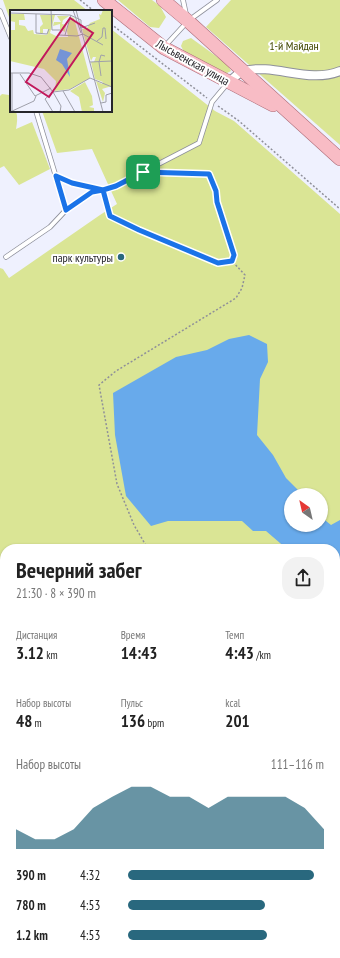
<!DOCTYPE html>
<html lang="ru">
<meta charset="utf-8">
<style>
body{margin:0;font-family:"PT Sans Narrow",sans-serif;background:#f2f2f2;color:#222;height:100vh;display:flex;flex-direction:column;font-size:15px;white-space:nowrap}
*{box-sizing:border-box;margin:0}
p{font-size:13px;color:#767676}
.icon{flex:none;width:22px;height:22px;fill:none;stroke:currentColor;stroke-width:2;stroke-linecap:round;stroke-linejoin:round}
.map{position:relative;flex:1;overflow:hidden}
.drawer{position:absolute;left:0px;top:544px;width:340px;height:414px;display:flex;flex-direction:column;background:#fff;border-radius:16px 16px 0 0;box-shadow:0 1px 3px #0004}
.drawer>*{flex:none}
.needle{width:26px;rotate:326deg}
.buttons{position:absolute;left:284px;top:488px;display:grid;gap:8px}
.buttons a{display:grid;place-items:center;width:44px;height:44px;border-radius:50%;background:#fff;box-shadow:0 1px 3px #0004;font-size:20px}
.pin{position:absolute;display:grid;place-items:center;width:34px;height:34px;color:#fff;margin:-17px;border-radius:8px;box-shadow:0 2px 6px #0006}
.round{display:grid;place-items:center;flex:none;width:42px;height:42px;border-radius:16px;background:#f2f2f2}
.head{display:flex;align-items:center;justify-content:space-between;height:68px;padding:0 16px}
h1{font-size:22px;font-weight:800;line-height:30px}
.figures{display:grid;grid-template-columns:repeat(3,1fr);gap:6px;height:68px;padding:4px 16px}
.figures div{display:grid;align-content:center}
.figures b{font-size:17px;font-weight:800}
.figures small{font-size:11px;font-weight:400}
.figures p{font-size:11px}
.chart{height:112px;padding:8px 16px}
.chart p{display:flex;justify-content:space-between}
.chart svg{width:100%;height:72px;margin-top:4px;fill:#29687e;opacity:.7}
ul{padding:0 16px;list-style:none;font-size:13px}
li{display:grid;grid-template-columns:64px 48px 1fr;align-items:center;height:30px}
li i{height:10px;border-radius:5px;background:#29687e}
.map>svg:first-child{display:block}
.green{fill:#dae595;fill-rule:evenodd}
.water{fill:#68aaeb}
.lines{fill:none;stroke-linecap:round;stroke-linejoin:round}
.service-casing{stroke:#8e909b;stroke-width:5.5}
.minor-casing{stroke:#8e909b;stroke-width:10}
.primary-casing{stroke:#ab6a76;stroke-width:14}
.path{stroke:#8f9099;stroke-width:1.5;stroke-dasharray:2 2;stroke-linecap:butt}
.service{stroke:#fff;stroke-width:4}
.minor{stroke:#fff;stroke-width:8}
.primary{stroke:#f8bcc5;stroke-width:13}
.route-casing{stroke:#fff;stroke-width:8}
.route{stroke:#1a73e8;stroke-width:5}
.poi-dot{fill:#29687e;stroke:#fff;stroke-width:1.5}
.labels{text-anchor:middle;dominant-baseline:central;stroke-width:4;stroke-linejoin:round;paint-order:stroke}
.park-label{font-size:12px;fill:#414700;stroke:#fff}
.street-label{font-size:12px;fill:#26262b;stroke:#fff}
.poi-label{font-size:12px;fill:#26262b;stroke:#fff;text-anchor:end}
.inset-road{fill:none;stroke:#9fa0aa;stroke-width:1}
.view{fill:#c2185b;fill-opacity:0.15;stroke:#c2185b;stroke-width:2}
.inset-edge{fill:none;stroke:#26262b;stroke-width:2}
</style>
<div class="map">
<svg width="340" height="958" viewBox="0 0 340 958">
<rect width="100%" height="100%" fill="#eff1fe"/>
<g class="green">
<polygon points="3,0 74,0 88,11 11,11 11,23"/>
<polygon points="118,0 152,0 160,6 166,17 159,28 150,27"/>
<polygon points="231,0 340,0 340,145 206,27"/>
<path d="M111,29L215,111L234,121L340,214V824L335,817V549H5V715L0,716V268L3,269L9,278L100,215L117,204L92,149L57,153L42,111H111ZM291,495H321V525H291Z"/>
<polygon points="191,38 227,64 231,71 225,74 184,52 181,46 183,41"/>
<path d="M2,94L9,95L11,99V111H16C18,117 17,123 16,129L32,122L50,169L19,185L4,166L0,168V96Z"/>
<polygon points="154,953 189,953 188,958 174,958"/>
</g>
<polygon class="water" points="249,335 267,344 268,362 260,379 257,435 273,455 286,478 303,495 291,495 291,525 321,525 321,517 331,525 340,520 340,562 335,563 335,549 287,549 266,531 253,531 242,521 168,521 151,526 126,496 115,435 113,393 176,357 207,350 229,339"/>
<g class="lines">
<g class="service-casing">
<g id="service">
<polyline points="183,0 186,14"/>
<polyline points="0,11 11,38"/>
<polyline points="165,46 188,21 217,0"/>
<polyline points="36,111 66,210"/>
<polyline points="56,176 72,183 101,190"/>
<polyline points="6,257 50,227 66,210 92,192 103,190 116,186 199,143 212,102 227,84"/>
<polyline points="335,866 340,868"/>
</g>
</g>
<g class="minor-casing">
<g id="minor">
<path d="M229,82C233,79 239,72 244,71C274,63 309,84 340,71"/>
<polyline points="0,837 5,835"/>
<polyline points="335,884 340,872"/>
<polyline points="0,953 20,958"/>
<polyline points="304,953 305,958"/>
<polyline points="239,958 242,953"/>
</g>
</g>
<g class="primary-casing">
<g id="primary">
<polyline points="104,0 164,48 273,105"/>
<polyline points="163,0 188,21 340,159"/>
</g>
</g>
<g class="path">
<polyline points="80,0 94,11"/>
<polyline points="111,24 207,98"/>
<polyline points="218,106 239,121 340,209"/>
<polyline points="105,196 110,216 139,230 218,263 232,261 235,255 217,202 216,191 209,175 157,172"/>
<polyline points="148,549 134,525 117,484 99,385 116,371 236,298 242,288 245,275 232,261"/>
<polyline points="335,690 340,691"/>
</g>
<use href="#service" class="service"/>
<use href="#minor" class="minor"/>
<use href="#primary" class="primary"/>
</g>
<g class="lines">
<g class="route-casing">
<polyline id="route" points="143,172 116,186 103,190 92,192 66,210 56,176 72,183 103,190 110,216 139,230 218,263 232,261 234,255 217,202 216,191 209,174 143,172"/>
</g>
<use href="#route" class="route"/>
</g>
<circle class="poi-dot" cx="121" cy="257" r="4"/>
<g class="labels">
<g class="park-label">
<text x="294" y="45">1-й Майдан</text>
</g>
<g class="street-label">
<text transform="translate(193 62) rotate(29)">Лысьвенская улица</text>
</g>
<g class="poi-label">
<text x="113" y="257">парк культуры</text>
</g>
</g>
<g transform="translate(10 10)">
<rect width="102" height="102" fill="#eff1fe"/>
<path d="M93,0H102V76L92,79L95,83L93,92L86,71L92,74L93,72L85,69L81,52H84L86,47H83L81,51L72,19L77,18L80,13L90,9L89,4L91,5ZM0,4H14L15,10H9V15L15,16L18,21L23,20L24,24L37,25L38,19H33V23H30V17L33,14L30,5H45L40,23L48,27H58L57,21L60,7L64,8L80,68L60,79L45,81L46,71L34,59L0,51V20H5V12L0,11ZM47,6H59L53,10L52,14L56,15L55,22L50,19V14L43,16L44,12H51ZM75,72L82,86L83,95L79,97L84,98V102H72L69,87L60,81Z" fill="#dae595"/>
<path d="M50,39L62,43L57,49L60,67L52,54L46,50Z" fill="#68aaeb"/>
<path class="inset-road" d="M41,0L42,20H51M63,0L71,23M66,0L93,102M0,3L60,5L71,10V18M26,4V23L37,24L39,19M71,18L85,13M49,25L67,26L73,24L93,35M55,25L61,5M87,31L92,27L93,18H95L96,29M80,52L102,51M1,63H19L31,67L43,82L59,80L80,68L102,77M2,63V102M10,64L25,86L41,78M91,66L89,52L91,45L95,46M53,81L65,102M91,93L96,92V85L102,83M0,102L24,91L26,86M43,102L35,89L43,82L51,96L50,102"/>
<path class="view" d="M60,8L83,23L39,87L16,72Z"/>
<rect width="102" height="102" class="inset-edge"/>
</g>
</svg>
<div class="buttons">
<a><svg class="needle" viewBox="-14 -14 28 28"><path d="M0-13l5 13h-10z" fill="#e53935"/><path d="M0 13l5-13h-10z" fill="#767676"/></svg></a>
</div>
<div class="pin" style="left:143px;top:172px;background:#1e9e55"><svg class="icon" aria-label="arrive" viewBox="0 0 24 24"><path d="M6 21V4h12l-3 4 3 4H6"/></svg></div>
<section class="drawer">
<div class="head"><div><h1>Вечерний забег</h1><p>21:30 · 8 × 390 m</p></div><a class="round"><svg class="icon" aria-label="share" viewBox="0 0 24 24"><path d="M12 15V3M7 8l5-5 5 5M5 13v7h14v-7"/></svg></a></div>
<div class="figures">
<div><p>Дистанция</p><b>3.12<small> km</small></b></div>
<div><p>Время</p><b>14:43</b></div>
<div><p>Темп</p><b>4:43<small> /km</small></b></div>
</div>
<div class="figures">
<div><p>Набор высоты</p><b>48<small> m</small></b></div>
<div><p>Пульс</p><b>136<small> bpm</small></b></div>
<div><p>kcal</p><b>201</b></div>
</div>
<div class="chart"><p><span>Набор высоты</span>111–116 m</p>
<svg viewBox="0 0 160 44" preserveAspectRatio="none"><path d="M0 44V32L10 38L20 38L30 32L40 19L50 12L60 6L70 6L80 12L90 12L100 19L110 12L120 12L130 12L140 12L150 19L160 32V44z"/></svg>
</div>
<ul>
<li><b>390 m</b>4:32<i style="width:95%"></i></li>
<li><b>780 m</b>4:53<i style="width:70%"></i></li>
<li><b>1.2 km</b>4:53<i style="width:71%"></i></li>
</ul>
</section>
</div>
